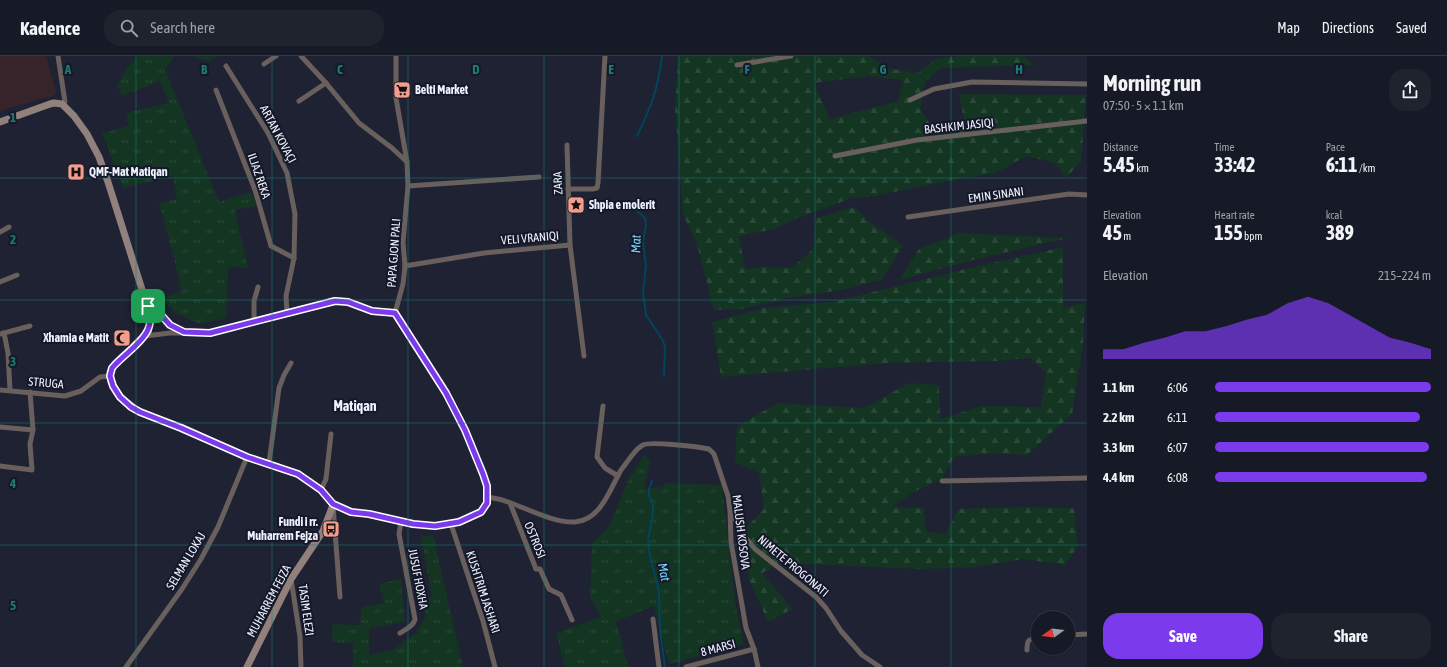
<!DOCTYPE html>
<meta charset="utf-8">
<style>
body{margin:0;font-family:"Asap Condensed",sans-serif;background:#1f232e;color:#f1f3f6;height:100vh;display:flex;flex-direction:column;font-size:15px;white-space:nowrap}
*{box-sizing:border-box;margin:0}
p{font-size:13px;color:#9ea1a7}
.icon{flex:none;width:22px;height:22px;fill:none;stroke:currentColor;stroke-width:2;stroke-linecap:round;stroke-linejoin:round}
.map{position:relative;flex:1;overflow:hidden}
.details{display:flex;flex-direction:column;background:#161a26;width:360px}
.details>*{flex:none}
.needle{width:26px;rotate:255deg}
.fabs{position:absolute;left:1031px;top:555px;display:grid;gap:8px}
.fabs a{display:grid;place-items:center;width:44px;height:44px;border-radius:50%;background:#161a26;box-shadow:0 1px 3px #0004,0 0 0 1px #353843;font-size:20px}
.pin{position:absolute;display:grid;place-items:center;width:34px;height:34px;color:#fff;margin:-17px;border-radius:8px;box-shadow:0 2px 6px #0006}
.round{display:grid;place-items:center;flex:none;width:42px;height:42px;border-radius:16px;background:#1f232e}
.head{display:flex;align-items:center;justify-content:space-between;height:68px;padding:0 16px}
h1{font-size:22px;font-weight:700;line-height:30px}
.stats{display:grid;grid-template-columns:repeat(3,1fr);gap:6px;height:68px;padding:4px 16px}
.stats div{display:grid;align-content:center}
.stats b{font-size:20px;font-weight:700}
.stats small{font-size:11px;font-weight:400}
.stats p{font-size:11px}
.chart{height:112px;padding:8px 16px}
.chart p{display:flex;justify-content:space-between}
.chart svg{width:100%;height:72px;margin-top:4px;fill:#7c3aed;opacity:.7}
.button{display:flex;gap:8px;margin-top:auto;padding:8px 16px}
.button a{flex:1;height:46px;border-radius:16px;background:#7c3aed;color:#fff;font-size:16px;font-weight:700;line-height:46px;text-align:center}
.button a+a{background:#1f232e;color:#f1f3f6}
ul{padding:0 16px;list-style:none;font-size:13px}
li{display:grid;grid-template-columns:64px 48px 1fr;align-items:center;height:30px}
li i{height:10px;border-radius:5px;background:#7c3aed}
header{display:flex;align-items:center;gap:24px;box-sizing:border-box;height:56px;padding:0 20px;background:#161a26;border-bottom:1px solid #353843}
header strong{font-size:19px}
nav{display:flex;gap:22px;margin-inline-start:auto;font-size:14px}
.search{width:280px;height:36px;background:#1f232e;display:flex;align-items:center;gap:10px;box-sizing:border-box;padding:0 14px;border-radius:16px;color:#9ea1a7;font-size:15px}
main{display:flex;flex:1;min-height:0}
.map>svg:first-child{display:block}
.education{fill:#37242a}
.grass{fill:url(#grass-tufts)}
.forest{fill:url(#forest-firs);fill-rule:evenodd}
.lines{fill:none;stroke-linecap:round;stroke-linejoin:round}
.stream{stroke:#00455d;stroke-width:2}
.street{stroke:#695f5c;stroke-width:5}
.secondary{stroke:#92807c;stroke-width:7}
.route-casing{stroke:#fff;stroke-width:8}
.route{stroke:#7c3aed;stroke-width:5}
.grid{fill:none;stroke:#1a7c75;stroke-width:1;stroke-opacity:0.55}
.labels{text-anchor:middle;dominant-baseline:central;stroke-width:4;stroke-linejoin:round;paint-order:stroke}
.poi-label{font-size:12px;font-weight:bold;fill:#eef2fe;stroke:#151829;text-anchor:start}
.street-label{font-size:12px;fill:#eef2fe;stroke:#151829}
.water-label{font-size:13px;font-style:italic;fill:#7bd5fd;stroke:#151829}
.quarter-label{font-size:14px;font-weight:bold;fill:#eef2fe;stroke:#151829}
.grid-label{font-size:13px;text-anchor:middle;font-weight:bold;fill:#1a7c75;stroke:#151829;stroke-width:4;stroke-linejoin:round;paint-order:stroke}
</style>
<header>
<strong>Kadence</strong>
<div class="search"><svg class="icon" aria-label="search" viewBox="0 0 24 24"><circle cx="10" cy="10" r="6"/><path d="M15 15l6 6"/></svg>Search here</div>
<nav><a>Map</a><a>Directions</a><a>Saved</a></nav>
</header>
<main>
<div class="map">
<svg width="1087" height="611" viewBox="0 0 1087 611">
<defs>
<pattern id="grass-tufts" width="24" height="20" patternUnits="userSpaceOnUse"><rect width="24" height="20" fill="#133522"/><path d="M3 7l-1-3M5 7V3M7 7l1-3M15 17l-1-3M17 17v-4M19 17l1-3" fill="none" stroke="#2a4938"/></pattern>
<pattern id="forest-firs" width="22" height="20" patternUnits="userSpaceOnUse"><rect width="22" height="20" fill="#133522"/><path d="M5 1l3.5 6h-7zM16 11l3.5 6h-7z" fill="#2a4938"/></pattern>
</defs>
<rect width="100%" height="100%" fill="#1e2233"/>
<polygon class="education" points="0,0 46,0 56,36 53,40 2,54 0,56"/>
<g class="grass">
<polygon points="139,0 174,0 165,13 219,146 251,136 257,150 235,154 248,212 228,211 226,262 200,268 176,257 161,243 181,235 176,210 159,147 177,143 173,120 123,132 102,77 129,70 126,57 169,47 160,25 122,40 117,29 130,8"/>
<polygon points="191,0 218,0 209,5"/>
<polygon points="644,399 650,405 644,433 663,431 665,427 722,429 735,546 744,588 669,608 654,550 616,565 628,611 565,611 556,577 601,561 590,542 592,487 609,471 630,420"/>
<polygon points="433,479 463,611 353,611 353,587 331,586 333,568 359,569 362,551 384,547 379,528 401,523 405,566 369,572 369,599 392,594 416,577 426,560 422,544 432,541 421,481"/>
</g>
<g class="forest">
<path d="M678,0H870L886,12L918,17L935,3L959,0H1024L1034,9L940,12L925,26L920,53L931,70L944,67H965L959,38L1086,39L1081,105L1066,122L1055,107L1026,100L996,117L958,123L869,141L852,142L798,162L774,173L739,180L745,213L761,211L792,212L814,192L816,162L854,151L871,167L903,189L882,224L841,234L787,242L742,253L714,254L697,189L683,158L675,52ZM868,20L903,24L898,45L830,63L814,27Z"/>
<polygon points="959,177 1068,182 977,203 899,224 919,193"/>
<polygon points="1063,191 1063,252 1085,247 1083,289 1072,358 1027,399 998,397 954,401 942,423 916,435 892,451 924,452 926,475 946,479 958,453 1020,451 1074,452 1078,490 1065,509 1023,503 976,511 920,513 781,507 762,517 793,553 768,566 749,523 741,477 764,453 759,417 735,406 737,370 778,347 864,352 909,327 939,329 940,363 982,350 1041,351 1046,317 1031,302 996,305 886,307 721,321 712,266 763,252 833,246 961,214"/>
</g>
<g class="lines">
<g class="stream">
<path d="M637,80C651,51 658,33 662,0"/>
<polyline points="634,152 645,162 646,169 643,186 646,210 643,235 646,259 663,285 665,291 664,320"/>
<polyline points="652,425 649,433 649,440 653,448 653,456 648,485 650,500 659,535 660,574 665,611"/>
</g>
<g class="street">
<polyline points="58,0 65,46 62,48"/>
<polyline points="301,0 326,27 359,67 392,92 407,106"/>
<polyline points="264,8 276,0"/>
<polyline points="737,9 791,0"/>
<polyline points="226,10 268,77 287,117 295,158 294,202 286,240 287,257"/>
<polyline points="216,34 255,134 271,190 294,202"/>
<polyline points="910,44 934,33 972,26 1087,28"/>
<polyline points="299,45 326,27"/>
<polyline points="567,89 570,189 584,300"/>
<polyline points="835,100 917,84 1087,65"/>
<polyline points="408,130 539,121"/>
<polyline points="568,133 593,133 597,132 598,127 605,0"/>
<polyline points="908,161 1069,138 1087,139"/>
<polyline points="0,176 9,171"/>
<polyline points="405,210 484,197 570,189"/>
<polyline points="0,226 17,219"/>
<polyline points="148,250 162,260 170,269 183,276"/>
<polyline points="254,265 254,245 258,231"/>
<polyline points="4,277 8,297 10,334"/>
<polyline points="0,278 30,270"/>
<polyline points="145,280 170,277 210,277 335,245 348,246 372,255 395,257"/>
<polyline points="0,334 65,340 81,335 100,321 110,320"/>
<polyline points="603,350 597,401 605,412 618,420"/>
<polyline points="0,371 33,374"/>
<polyline points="269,407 279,332 284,319 291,307"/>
<polyline points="0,410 32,414 30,388 33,374 30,336"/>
<polyline points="942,425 1087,422"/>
<polyline points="321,434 326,423 331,378"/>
<path d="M488,441C495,442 503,444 511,447C530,454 555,467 575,466C601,464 610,433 621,414C624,410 627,406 630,402C634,397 637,392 643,389C650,385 700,391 709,393L714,398L728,440L730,455L731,486L746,572L754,593L758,611"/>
<polyline points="510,447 536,513 540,513 549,533 561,539 572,564"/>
<polyline points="731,456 745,481 755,493 816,541 826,552 841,575 862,599 880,611"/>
<polyline points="451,468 483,565 495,611"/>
<polyline points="291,523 300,581 301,611"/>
<path d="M340,541L333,449C339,451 346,455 353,457C359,458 365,457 371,459C397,465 424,473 451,468C464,465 481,460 486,448C494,429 457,354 446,336C430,309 412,283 395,257L403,228L405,210L403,186L408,130L407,106L396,42V0"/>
<polyline points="653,563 659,611"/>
<path d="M400,577C406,573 414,570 415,563L399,478L401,466"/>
<polyline points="1068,579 1087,578"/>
<path d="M1027,594C1027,584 1028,583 1038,582"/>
<polyline points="126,611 182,533 201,503 218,471 247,401"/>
<polyline points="686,611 754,593"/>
</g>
<polyline class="secondary" points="0,66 50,48 54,47 62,48 74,60 87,78 99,101 108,126 151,262 148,276 115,308 110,316 110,320 111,326 120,341 140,356 181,371 247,401 298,418 321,434 333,449 323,475 291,523 247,611"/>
</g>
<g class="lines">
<g class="route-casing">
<path id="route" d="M335,245L348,246L372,255L395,257L446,337L465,374L483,418L487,430V447L481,456L459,466L435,470L413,468L369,458L351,456L333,448L321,434L298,418L247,401L181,372L140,356L131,351L120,341L113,330L110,320L112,312C129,292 159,280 148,250L162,260L170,269L184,276L210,277Z"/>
</g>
<use href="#route" class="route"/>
</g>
<path class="grid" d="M136,0V611M272,0V611M408,0V611M544,0V611M679,0V611M815,0V611M951,0V611M0,122H1087M0,244H1087M0,367H1087M0,489H1087"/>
<defs>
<g id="supermarket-square" transform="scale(0.9)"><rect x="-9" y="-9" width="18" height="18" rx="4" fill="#f49d8c" stroke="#151829"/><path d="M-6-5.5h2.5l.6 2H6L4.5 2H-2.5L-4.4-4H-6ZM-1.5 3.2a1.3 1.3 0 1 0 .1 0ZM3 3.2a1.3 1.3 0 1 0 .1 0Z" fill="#111"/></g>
<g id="hospital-square" transform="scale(0.9)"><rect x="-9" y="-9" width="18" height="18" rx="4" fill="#f49d8c" stroke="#151829"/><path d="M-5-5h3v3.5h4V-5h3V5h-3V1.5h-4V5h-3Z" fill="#111"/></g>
<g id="sight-square" transform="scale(0.9)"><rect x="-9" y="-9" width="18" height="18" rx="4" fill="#f49d8c" stroke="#151829"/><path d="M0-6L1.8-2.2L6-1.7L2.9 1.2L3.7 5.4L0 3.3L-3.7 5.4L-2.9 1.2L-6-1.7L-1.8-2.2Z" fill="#111"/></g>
<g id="mosque-square" transform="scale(0.9)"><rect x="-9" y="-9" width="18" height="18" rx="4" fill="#f49d8c" stroke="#151829"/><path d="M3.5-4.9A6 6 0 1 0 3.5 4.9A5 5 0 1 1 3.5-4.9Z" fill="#111"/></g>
<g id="bus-square" transform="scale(0.9)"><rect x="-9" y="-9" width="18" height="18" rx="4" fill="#f49d8c" stroke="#151829"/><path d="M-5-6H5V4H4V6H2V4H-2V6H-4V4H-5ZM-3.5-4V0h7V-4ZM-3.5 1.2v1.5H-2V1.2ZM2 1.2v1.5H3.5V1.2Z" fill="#111"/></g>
</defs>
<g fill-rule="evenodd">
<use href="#supermarket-square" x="402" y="34"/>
<use href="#hospital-square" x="76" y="116"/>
<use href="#sight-square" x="576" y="149"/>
<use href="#mosque-square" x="122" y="282"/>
<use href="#bus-square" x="331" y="473"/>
</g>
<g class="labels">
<g class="poi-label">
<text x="415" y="34">Belti Market</text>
<text x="89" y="116">QMF-Mat Matiqan</text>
<text x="589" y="149">Shpia e molerit</text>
<text x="109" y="282" text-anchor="end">Xhamia e Matit</text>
<text x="318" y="466" text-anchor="end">Fundi i rr.<tspan x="318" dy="14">Muharrem Fejza</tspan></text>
</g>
<g class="street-label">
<text transform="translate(959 70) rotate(-6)">BASHKIM JASIQI</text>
<text transform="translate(278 78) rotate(62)">ARTAN KOVAÇI</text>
<text transform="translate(259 120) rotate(71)">ILJAZ REKA</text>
<text transform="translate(558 127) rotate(-92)">ZARA</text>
<text transform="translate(996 139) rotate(-8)">EMIN SINANI</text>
<text transform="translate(530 182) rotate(-5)">VELI VRANIQI</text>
<text transform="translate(394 197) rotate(-86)">PAPA GJON PALI</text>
<text transform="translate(46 327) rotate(5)">STRUGA</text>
<text transform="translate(741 476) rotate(83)">MALUSH KOSOVA</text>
<text transform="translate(535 484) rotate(68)">OSTROSI</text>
<text transform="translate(186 505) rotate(-59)">SELMAN LOKAJ</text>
<text transform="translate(793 510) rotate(40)">NIMETE PROGONATI</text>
<text transform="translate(418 523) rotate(79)">JUSUF HOXHA</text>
<text transform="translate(483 536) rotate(72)">KUSHTRIM JASHARI</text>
<text transform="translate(269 545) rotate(-62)">MUHARREM FEJZA</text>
<text transform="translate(306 554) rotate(82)">TASIM ELEZI</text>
<text transform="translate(718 592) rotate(-15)">8 MARSI</text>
</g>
<g class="water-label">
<text transform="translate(636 188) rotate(-89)">Mat</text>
<text transform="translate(664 516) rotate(78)">Mat</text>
</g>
<g class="quarter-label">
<text x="355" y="350">Matiqan</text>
</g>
</g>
<g class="grid-label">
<text x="68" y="18">A</text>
<text x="204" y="18">B</text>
<text x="340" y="18">C</text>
<text x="476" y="18">D</text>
<text x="611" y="18">E</text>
<text x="747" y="18">F</text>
<text x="883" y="18">G</text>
<text x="1019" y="18">H</text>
<text x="13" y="66">1</text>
<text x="13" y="188">2</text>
<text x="13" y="310">3</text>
<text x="13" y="432">4</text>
<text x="13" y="554">5</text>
</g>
</svg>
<div class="fabs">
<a><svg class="needle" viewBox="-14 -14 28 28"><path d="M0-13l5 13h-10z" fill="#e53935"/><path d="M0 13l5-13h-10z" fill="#9ea1a7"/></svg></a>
</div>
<div class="pin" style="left:148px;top:250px;background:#1e9e55"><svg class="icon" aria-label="arrive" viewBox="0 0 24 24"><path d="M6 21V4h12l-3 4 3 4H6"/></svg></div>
</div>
<section class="details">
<div class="head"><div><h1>Morning run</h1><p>07:50 · 5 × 1.1 km</p></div><a class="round"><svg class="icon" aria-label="share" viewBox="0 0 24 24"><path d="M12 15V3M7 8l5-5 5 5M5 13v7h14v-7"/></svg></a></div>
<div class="stats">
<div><p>Distance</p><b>5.45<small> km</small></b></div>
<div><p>Time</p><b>33:42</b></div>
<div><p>Pace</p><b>6:11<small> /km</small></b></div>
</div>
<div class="stats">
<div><p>Elevation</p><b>45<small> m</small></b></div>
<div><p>Heart rate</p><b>155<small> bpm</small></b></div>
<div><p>kcal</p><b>389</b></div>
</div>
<div class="chart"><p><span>Elevation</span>215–224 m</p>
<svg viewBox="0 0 160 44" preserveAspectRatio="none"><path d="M0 44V38L10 38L20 34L30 31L40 27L50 27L60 24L70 20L80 17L90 10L100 6L110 10L120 17L130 24L140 31L150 34L160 38V44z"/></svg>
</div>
<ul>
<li><b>1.1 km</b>6:06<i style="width:100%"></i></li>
<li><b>2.2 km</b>6:11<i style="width:95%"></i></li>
<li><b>3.3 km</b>6:07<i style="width:99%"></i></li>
<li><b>4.4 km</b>6:08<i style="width:98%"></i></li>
</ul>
<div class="button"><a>Save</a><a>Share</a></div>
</section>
</main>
